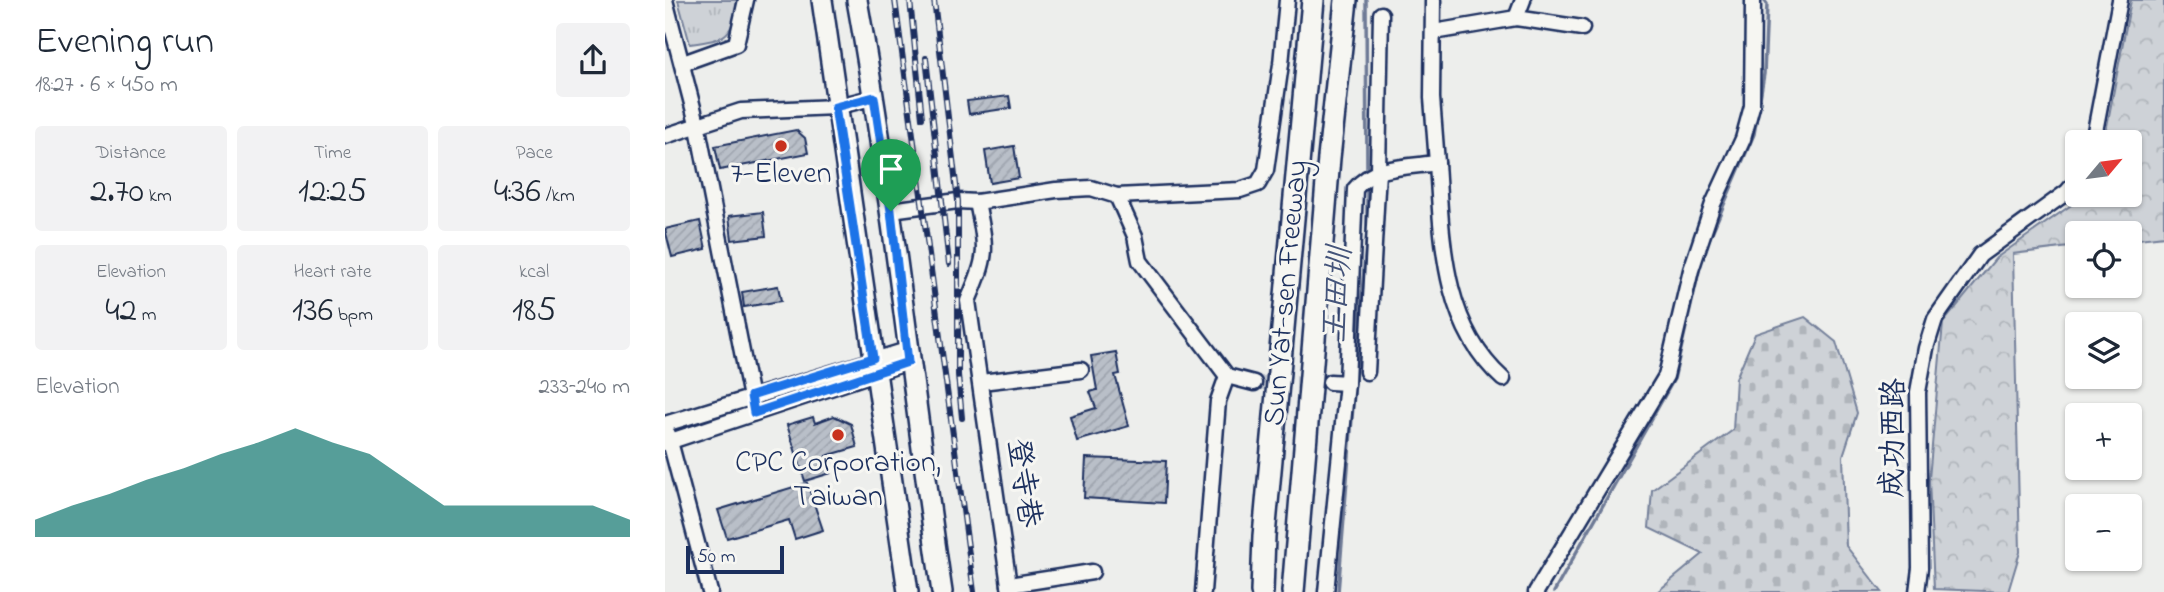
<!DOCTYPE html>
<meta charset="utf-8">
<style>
body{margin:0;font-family:"Indie Flower","LXGW WenKai TC",sans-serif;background:#f2f2f3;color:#1f2937;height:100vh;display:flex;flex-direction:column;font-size:26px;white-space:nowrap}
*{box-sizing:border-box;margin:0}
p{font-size:23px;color:#747a83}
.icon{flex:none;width:38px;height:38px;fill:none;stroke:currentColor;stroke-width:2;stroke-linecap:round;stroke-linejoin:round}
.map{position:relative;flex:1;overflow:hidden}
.panel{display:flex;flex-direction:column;background:#fff;width:665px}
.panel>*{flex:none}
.needle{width:46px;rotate:61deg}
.buttons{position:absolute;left:1400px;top:130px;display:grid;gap:14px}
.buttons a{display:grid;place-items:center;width:77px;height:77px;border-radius:7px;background:#fff;box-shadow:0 2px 5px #0004;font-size:35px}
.scale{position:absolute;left:21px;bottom:18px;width:98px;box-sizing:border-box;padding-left:7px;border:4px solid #1b2f5e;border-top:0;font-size:19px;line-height:24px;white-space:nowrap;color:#1b2f5e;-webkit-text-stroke:5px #f6f6f2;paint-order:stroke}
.pin{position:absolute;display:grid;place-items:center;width:60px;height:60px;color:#fff;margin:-72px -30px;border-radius:50% 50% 50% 0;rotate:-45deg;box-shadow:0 0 7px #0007}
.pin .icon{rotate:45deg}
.round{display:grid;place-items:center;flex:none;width:74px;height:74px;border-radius:7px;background:#f2f2f3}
.headline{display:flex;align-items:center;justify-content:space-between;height:119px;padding:0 35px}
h1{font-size:38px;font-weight:600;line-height:52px}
.figures{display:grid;grid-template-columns:repeat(3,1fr);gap:10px;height:119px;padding:7px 35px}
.figures div{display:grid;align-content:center;border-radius:7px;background:#f2f2f3;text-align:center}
.figures b{font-size:35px;font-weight:600}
.figures small{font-size:19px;font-weight:400}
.figures p{font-size:19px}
.chart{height:196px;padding:14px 35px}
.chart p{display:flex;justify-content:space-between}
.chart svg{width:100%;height:126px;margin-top:7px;fill:#0f766e;opacity:.7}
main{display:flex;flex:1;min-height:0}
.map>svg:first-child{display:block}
.forest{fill:url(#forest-crowns);stroke:#74809a;stroke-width:2}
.cemetery{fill:url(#cemetery-stones);stroke:#74809a;stroke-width:2}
.park{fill:url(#park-tufts);stroke:#74809a;stroke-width:2}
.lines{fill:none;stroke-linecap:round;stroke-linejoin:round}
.stream{stroke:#6e7a96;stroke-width:3.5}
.building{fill:url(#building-hatch);stroke:#1b2f5e;stroke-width:2}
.minor-tunnel{stroke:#c3c8d0;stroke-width:14;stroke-dasharray:14 7;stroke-linecap:butt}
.minor-casing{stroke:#1b2f5e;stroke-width:19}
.major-casing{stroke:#1b2f5e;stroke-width:24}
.highway-casing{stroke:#1b2f5e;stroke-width:26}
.minor{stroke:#f6f6f2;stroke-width:14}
.major{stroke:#f6f6f2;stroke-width:19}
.highway{stroke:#f6f6f2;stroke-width:21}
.rail-casing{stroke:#1b2f5e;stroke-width:6}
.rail{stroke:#f6f6f2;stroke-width:3.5;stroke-dasharray:10;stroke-linecap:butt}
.route-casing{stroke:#fff;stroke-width:14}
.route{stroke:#1a73e8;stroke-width:9}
.poi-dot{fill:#c8321e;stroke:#f6f6f2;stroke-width:2.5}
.labels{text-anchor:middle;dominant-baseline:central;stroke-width:6;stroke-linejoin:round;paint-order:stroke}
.poi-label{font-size:30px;fill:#1b2f5e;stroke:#f6f6f2}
.street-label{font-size:30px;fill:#1b2f5e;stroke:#f6f6f2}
.water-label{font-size:32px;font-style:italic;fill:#44547a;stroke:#f6f6f2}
</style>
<main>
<section class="panel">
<div class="headline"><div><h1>Evening run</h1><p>18:27 · 6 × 450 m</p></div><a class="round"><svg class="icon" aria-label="share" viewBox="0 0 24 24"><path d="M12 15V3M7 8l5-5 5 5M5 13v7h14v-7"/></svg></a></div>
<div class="figures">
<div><p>Distance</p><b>2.70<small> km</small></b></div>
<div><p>Time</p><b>12:25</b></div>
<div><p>Pace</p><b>4:36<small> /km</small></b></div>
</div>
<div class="figures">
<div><p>Elevation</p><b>42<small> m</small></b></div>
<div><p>Heart rate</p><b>136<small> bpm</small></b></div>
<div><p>kcal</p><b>185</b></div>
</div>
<div class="chart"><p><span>Elevation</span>233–240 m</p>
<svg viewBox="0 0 160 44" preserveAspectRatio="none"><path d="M0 44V38L10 33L20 29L30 24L40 20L50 15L60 11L70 6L80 11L90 15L100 24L110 33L120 33L130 33L140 33L150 33L160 38V44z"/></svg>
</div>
</section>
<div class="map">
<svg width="1499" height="592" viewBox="0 0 1499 592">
<defs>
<pattern id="forest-crowns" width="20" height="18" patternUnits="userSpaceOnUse" patternTransform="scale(1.75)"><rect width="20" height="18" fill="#ced2d7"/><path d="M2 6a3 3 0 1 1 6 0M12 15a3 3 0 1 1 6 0" fill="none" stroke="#b0b5bb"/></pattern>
<pattern id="cemetery-stones" width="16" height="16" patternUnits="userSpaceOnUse" patternTransform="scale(1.75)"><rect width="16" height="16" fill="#ced2d7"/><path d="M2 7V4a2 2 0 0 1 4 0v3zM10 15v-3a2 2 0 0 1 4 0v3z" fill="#b0b5bb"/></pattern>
<pattern id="park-tufts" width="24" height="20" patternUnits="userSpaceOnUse" patternTransform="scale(1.75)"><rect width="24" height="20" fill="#ced2d7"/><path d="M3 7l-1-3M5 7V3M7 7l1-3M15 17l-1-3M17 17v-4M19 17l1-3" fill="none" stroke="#b0b5bb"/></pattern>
<pattern id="building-hatch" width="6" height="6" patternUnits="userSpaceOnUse" patternTransform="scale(1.75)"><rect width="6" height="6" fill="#b9bfc8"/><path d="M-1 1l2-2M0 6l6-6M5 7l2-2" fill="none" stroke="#9ea4ae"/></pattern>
</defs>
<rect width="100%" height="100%" fill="#edeeec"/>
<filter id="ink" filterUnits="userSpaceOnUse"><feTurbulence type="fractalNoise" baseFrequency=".0143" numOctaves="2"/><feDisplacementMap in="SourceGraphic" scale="14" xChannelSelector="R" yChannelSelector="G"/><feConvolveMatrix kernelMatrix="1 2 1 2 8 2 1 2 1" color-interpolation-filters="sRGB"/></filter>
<g filter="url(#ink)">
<polygon class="forest" points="1466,0 1499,0 1499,236 1465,240 1465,233 1412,233 1412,246 1348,254 1355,552 1343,592 1269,589 1264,479 1278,323 1331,258 1422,194 1465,194 1465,142 1439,142"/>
<polygon class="cemetery" points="1140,317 1171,342 1192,413 1178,456 1181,546 1217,592 992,592 1038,554 984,528 987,490 1068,430 1071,378 1090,334"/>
<path class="park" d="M13,0H72C68,37 62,39 25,44Z"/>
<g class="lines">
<g class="stream">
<polyline points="701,0 702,175"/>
<polyline points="1042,244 1089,134 1099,74 1102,4 1099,0"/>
<polyline points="673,592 702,232 702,182"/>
<polyline points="889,592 1009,379 1037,258"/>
</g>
</g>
<g class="building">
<polygon points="344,96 346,108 304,114 302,101"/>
<polygon points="131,130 140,138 143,153 55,170 50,146"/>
<polygon points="349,146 354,178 325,183 320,151"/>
<polygon points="98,212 101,236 67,240 64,216"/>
<polygon points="35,221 41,249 7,257 0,229"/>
<polygon points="113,286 116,301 79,307 77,292"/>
<polygon points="451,352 455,374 450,375 464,426 412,441 405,416 431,408 425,392 432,390 426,356"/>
<polygon points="169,416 186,424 192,447 161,456 166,473 140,481 122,425 148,417 150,423"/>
<polygon points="421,458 501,461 499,503 419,498"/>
<polygon points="142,483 158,530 130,539 124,520 62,538 53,510"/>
</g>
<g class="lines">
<polyline class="minor-tunnel" points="589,383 654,382"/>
<g class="minor-casing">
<g id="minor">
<polyline points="0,0 32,123 89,413"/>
<polyline points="851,18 858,0"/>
<polyline points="769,32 851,18 917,28"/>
<polyline points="18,63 71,44 81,0"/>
<polyline points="0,136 76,111 170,107 210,97"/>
<polyline points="1428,142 1455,0"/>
<path d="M772,163C777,238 777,325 838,379"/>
<polyline points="452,196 575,190 593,184 601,170 616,64 622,0"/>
<path d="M312,202C322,252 323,254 303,301L345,592"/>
<polyline points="226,210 293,201 312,202 391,190 426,188 452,196 470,236 475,261 562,376 589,383"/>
<polyline points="702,372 713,171 716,14"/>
<polyline points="316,382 416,370"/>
<path d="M665,382L682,383L690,189C708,165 745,167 772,163L767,98L768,0"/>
<polyline points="0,424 242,350"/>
<polyline points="3,434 45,592"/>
<polyline points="0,443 243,362"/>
<polyline points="344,585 427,572"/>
<polyline points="538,592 553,401 562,376"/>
<polyline points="661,592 682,383"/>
<polyline points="871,592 1001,376 1026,270 1048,204 1078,139 1087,106 1088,0"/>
<polyline points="1252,592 1255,568 1253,392 1261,348 1270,319 1315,255 1402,192 1412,180"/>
</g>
</g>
<g class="major-casing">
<g id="major">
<polyline points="157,0 243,592"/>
<path d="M192,0C227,196 248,395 277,592"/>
</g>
</g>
<g class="highway-casing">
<g id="highway">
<polyline points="597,592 599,536 648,0"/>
<polyline points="628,592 664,158 681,0"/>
</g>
</g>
<use href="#minor" class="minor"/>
<use href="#major" class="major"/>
<use href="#highway" class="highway"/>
<g class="rail-casing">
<g id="rail">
<polyline points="230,0 309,592"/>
<polyline points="245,0 257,118"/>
<polyline points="269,0 293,201 293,375 297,418"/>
<polyline points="261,58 284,264"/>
</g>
</g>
<use href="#rail" class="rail"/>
</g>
</g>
<g class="lines" filter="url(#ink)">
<g class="route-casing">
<polygon id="route" points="209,97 226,211 243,362 89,413 86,396 208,358 170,107"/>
</g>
<use href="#route" class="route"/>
</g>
<g class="poi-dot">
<circle cx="116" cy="146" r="7"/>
<circle cx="173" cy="435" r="7"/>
</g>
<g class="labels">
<g class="poi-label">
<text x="116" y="175">7-Eleven</text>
<text x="173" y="464">CPC Corporation,<tspan x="173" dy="34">Taiwan</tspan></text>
</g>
<g class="street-label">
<text transform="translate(622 293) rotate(-85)">Sun Yat-sen Freeway</text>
<text transform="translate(1230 438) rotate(-89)">成功西路</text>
<text transform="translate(357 483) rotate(82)">登寺巷</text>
</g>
<g class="water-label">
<text transform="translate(674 295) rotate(-86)">王田圳</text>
</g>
</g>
</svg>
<div class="buttons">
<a><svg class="needle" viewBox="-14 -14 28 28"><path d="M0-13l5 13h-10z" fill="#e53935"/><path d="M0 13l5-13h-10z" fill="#747a83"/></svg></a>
<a><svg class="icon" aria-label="locate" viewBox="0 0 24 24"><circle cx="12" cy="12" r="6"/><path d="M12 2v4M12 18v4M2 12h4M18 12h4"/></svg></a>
<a><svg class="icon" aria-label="layers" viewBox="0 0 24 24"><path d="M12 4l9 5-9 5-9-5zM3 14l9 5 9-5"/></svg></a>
<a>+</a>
<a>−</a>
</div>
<div class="scale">50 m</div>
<div class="pin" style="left:226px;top:211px;background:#1e9e55"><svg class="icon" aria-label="arrive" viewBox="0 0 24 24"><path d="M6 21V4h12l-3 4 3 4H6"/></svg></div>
</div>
</main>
